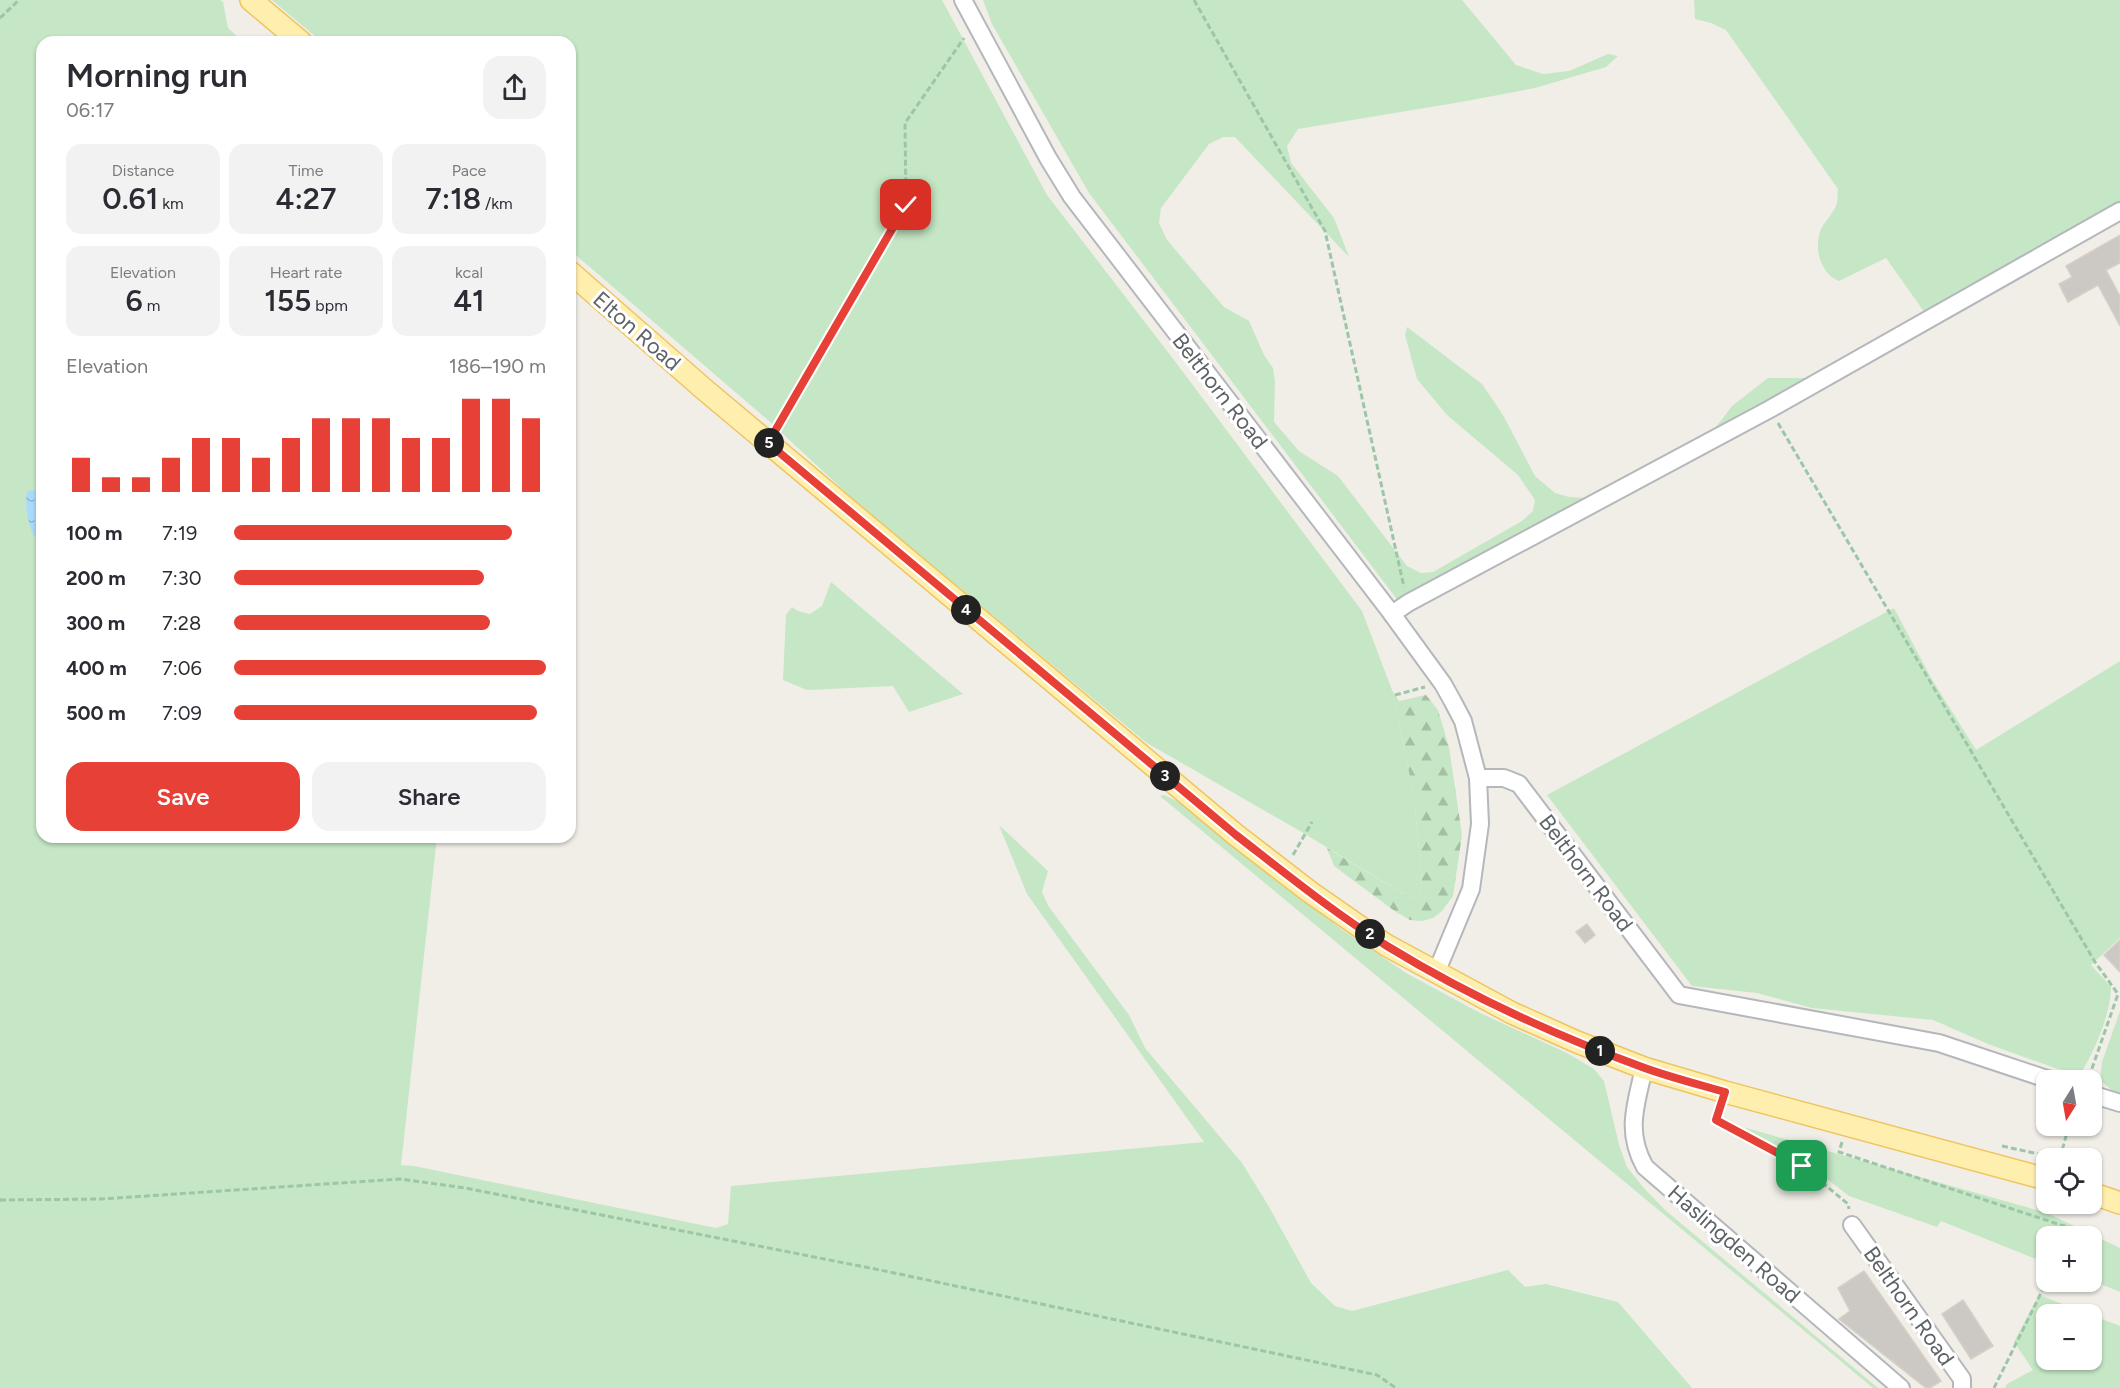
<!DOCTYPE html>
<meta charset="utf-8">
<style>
body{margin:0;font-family:Figtree,sans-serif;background:#f2f2f3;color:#2b2b33;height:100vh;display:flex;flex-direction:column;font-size:22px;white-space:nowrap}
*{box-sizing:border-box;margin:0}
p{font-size:20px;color:#7c7c81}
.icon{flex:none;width:33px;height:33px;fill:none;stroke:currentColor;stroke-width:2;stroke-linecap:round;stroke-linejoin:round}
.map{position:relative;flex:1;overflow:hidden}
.details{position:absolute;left:36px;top:36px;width:540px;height:807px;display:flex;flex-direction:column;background:#fff;border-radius:18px;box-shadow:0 2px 4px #0004}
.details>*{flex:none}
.needle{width:39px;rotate:191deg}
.controls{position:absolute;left:2036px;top:1070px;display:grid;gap:12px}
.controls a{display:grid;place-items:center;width:66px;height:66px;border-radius:12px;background:#fff;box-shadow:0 2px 4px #0004;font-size:30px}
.pin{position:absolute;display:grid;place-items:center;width:51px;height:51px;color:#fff;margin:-26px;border-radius:12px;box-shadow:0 3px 9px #0006}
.km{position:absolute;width:30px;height:30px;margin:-15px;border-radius:50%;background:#222;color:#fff;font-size:16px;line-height:30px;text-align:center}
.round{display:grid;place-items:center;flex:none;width:63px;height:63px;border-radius:18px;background:#f2f2f3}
.head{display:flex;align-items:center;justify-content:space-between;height:102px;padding:0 30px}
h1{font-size:33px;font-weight:600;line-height:45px}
.figures{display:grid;grid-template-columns:repeat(3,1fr);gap:9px;height:102px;padding:6px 30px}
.figures div{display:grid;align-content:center;border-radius:15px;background:#f2f2f3;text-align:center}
.figures b{font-size:30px;font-weight:600}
.figures small{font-size:16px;font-weight:400}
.figures p{font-size:16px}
.chart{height:168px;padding:12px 30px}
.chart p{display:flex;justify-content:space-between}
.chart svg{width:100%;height:108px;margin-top:6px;stroke:#e74037;stroke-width:6}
.primary-button{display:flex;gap:12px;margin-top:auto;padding:12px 30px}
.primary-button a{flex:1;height:69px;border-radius:18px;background:#e74037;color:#fff;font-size:24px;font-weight:600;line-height:69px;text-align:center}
.primary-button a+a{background:#f2f2f3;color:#2b2b33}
ul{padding:0 30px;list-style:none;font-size:20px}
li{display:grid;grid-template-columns:96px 72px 1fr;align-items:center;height:45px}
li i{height:15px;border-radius:8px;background:#e74037}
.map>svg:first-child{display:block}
.green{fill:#c5e7c5}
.forest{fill:url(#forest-firs)}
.water{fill:url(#water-ripples)}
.building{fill:#ccc9c4;stroke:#d5d0c5;stroke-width:1.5}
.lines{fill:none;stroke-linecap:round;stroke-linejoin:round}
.minor-casing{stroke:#b4b7bb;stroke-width:20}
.major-casing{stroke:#efc461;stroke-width:24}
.path{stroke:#9cc6a7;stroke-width:3;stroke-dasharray:6 3;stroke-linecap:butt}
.minor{stroke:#fff;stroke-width:16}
.major{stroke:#feefaf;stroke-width:21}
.route-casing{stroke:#fff;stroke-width:12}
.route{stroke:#e74037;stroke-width:8}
.labels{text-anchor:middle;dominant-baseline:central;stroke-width:6;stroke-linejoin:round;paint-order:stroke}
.street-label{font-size:22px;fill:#5e6367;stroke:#fff}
</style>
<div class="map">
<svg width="2120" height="1388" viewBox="0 0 2120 1388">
<defs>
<pattern id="forest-firs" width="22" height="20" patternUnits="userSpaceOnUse" patternTransform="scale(1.5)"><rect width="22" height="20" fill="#c5e7c5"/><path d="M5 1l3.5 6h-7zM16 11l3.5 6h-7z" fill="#a3bfa4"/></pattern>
<pattern id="water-ripples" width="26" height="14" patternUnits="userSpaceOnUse" patternTransform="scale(1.5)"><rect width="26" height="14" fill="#aadbfd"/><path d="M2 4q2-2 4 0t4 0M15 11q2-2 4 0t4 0" fill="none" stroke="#8eb5d1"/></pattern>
</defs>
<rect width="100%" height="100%" fill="#f0eee7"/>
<g class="green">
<polygon points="0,0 220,0 223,2 228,28 243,42 42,42 42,495 32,490 37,541 42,544 42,837 437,837 401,1165 414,1166 716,1228 728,1224 731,1186 1204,1142 1027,894 999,825 1048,871 1042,892 1049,907 1129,1015 1145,1048 1242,1163 1268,1205 1311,1283 1335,1306 1352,1311 1508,1270 1525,1287 1546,1284 1618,1302 1692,1388 0,1388"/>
<polygon points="272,0 942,0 1047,195 1174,360 1362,611 1392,690 1399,701 1396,708 1414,797 1422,882 1419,895 1415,898 1407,896 1300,831 1147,743 867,512 769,421 570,250 570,42 322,42"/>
<polygon points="983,0 1462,0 1516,65 1543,74 1569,71 1608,54 1618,56 1606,67 1535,88 1461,102 1298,129 1287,146 1291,163 1334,218 1349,257 1235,137 1223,137 1209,144 1161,208 1159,223 1167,240 1224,307 1249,321 1264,355 1273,368 1275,381 1274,422 1299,451 1338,476 1407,566 1421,573 1433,572 1522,521 1533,511 1535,500 1518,475 1447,415 1417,379 1405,335 1407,327 1482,384 1503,415 1535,476 1555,493 1569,497 1586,498 1399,602 1089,193 992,24"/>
<path d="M1694,0H2120V203L1925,313L1886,258L1839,281C1821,274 1814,250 1820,232C1823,222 1834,214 1837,203C1838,199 1837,193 1838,189L1726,30L1711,23L1695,19Z"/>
<polygon points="1768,378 1807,378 1716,427 1732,406"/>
<polygon points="831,582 963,694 909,712 893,686 807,690 783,680 786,615 792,607 798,611 810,614 822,606"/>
<path d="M1894,608L1931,678L1976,750L2120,661V938L2091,965L2111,987C2111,1013 2095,1050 2081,1073L2058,1069L1988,1044L1933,1020L1812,1008L1757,993L1692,986L1547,795Z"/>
<polygon points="1164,795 1179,802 1341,929 1406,973 1480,1013 1567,1053 1594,1069 1604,1081 1619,1145 1627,1167 1642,1186 1665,1210 1878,1388 1873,1388 1160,796"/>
<polygon points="2120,1011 2120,1095 2115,1093 2100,1080 2102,1062"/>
<polygon points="1743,1127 2047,1213 2120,1248 2120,1292 2091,1280 2091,1236 2046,1236 2046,1263 1941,1221 1937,1227 1849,1196 1804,1161"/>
<polygon points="2039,1295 2089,1314 2046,1314 2046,1359 2091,1359 2091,1315 2120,1326 2120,1388 2005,1388 2007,1384 2033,1370 2014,1342"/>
</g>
<polygon class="forest" points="1426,695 1438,710 1449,747 1462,835 1453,896 1442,911 1433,918 1422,921 1410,920 1396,912 1334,866 1327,848 1407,896 1415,898 1419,895 1422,882 1414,797 1396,708 1399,701"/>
<path class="water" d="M32,490L42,494V544C29,537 24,506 27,492Z"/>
<g class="building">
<polygon points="2120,235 2120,263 2106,270 2120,296 2120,326 2098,285 2068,302 2059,284 2072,277 2066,266"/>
<polygon points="1587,924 1595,935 1585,943 1576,932"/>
<polygon points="2120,940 2120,972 2104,955"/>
<polygon points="1864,1271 1941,1381 1930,1388 1926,1388 1839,1319 1850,1311 1838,1288"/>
<polygon points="1963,1300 1993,1346 1971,1359 1942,1314"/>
</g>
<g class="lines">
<g class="minor-casing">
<g id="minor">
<polyline points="963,0 1048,158 1072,197 1392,614 1443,684 1453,702 1463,721 1478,778 1480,824 1471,889 1436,973"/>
<polyline points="1392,614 1408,603 1770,409 2120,211"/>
<polyline points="1478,778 1504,778 1519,784 1679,995 1939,1043 2050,1080"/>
<path d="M1644,1068C1636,1105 1625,1131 1645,1167L1901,1388"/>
<polyline points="2091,1094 2120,1103"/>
<polyline points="1852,1225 1962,1379 1962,1388"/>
</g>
</g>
<g class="major-casing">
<g id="major">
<polyline points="251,0 301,42"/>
<polyline points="570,272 705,390 1236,835 1310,892 1386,945 1512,1013 1577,1042 1644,1068 1725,1092 2046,1179"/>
<polyline points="2091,1193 2120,1203"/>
</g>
</g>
<g class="path">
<polyline points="1194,0 1325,231 1404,587"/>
<polyline points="0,18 19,0"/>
<polyline points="1778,423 2095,962 2118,994 2089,1077"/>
<polyline points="777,428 906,205 905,123 964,38"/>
<polyline points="1395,695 1425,687"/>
<polyline points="1293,855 1312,822"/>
<polyline points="1720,1109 1716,1120 1802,1166 1848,1204 1849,1209"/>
<polyline points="1842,1142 1839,1152 2067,1227 2063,1236"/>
<polyline points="2002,1146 2057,1158"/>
<polyline points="2060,1158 2066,1136 2062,1135 2065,1125"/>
<polyline points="0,1200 101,1199 400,1179 465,1188 880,1270 1377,1375 1396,1388"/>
<polyline points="1994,1388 2047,1281"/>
</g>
<use href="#minor" class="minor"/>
<use href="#major" class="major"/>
</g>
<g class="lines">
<g class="route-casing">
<path id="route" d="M906,205L768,443L1236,835C1285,873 1334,913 1387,946C1467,995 1554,1035 1642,1067C1669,1077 1697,1084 1725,1092L1716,1120L1802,1166"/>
</g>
<use href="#route" class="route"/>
</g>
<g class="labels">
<g class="street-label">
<text transform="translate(637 331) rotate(41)">Elton Road</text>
<text transform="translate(1220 391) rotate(52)">Belthorn Road</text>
<text transform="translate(1586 873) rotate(53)">Belthorn Road</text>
<text transform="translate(1734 1244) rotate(41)">Haslingden Road</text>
<text transform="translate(1909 1306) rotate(55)">Belthorn Road</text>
</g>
</g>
</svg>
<div class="controls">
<a><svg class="needle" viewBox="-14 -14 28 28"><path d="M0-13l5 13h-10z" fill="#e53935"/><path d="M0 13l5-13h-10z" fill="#7c7c81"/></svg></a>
<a><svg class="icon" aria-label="locate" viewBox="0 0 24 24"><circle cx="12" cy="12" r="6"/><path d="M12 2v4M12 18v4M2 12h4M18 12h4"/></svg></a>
<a>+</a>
<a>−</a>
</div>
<div class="pin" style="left:1802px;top:1166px;background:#1e9e55"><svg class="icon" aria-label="arrive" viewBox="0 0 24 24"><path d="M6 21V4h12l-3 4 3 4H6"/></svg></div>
<div class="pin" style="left:906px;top:205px;background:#d93025"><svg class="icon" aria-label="check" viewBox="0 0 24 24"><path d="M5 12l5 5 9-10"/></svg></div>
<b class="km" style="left:1600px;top:1051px">1</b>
<b class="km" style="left:1370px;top:934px">2</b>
<b class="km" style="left:1165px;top:776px">3</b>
<b class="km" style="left:966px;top:610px">4</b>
<b class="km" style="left:769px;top:443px">5</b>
<section class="details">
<div class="head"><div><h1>Morning run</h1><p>06:17</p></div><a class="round"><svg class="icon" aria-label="share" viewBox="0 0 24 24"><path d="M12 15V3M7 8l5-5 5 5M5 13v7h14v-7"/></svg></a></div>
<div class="figures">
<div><p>Distance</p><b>0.61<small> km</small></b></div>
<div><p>Time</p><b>4:27</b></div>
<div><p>Pace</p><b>7:18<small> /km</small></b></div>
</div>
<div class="figures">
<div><p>Elevation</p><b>6<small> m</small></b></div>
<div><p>Heart rate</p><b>155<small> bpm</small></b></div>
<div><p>kcal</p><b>41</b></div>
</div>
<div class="chart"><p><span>Elevation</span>186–190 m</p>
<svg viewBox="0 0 160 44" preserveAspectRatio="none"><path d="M5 44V30M15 44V38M25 44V38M35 44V30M45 44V22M55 44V22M65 44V30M75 44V22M85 44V14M95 44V14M105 44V14M115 44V22M125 44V22M135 44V6M145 44V6M155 44V14"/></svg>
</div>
<ul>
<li><b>100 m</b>7:19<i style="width:89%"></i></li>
<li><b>200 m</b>7:30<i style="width:80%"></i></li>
<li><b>300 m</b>7:28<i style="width:82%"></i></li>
<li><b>400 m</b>7:06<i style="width:100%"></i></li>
<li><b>500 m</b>7:09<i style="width:97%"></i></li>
</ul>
<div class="primary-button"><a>Save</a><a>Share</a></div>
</section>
</div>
